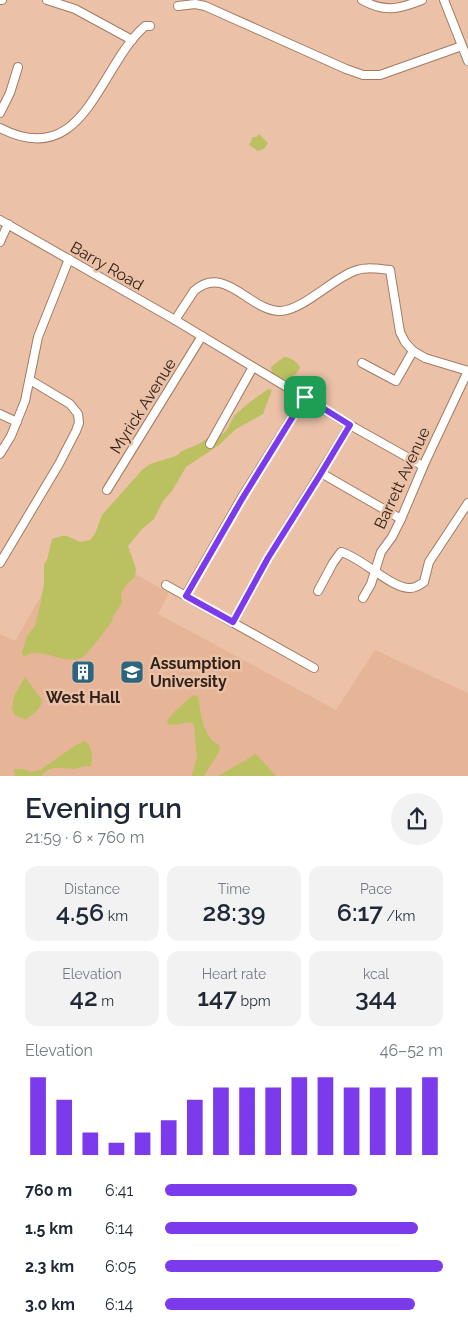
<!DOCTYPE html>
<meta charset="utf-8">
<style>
body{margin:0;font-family:Raleway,sans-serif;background:#f2f2f3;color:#1f2937;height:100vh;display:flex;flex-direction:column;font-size:19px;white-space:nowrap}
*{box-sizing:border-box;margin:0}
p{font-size:16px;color:#747a83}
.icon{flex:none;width:28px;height:28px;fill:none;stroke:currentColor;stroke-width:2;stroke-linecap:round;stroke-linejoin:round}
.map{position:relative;height:776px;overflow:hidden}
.details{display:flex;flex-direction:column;background:#fff;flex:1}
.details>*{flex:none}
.pin{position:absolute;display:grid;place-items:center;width:42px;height:42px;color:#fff;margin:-21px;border-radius:10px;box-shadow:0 2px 8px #0006}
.round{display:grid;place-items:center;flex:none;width:52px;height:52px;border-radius:26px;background:#f2f2f3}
.head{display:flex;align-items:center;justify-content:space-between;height:85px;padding:0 25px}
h1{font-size:28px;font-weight:600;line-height:38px}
.stats{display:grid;grid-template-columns:repeat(3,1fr);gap:8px;height:85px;padding:5px 25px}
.stats div{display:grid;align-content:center;border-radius:12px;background:#f2f2f3;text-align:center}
.stats b{font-size:25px;font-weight:600}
.stats small{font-size:14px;font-weight:400}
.stats p{font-size:14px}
.chart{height:140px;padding:10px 25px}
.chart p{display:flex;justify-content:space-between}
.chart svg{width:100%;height:90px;margin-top:5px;stroke:#7c3aed;stroke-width:6}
ul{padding:0 25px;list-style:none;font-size:16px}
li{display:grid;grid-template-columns:80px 60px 1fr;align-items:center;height:38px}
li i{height:12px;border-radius:6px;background:#7c3aed}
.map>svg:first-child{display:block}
.built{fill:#e6b598}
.green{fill:#bbc061}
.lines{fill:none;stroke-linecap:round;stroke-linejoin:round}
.minor-casing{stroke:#a27b63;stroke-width:10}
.minor{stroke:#fff;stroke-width:8}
.route-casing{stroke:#fff;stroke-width:10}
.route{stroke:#7c3aed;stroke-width:6}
.labels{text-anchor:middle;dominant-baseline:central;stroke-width:5;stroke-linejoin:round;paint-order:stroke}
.street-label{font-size:16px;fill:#322219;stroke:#ebc1a8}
.poi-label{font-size:16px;font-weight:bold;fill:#322219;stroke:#ebc1a8;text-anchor:start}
</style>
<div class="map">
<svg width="468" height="776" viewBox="0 0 468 776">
<rect width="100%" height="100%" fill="#ebc1a8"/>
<polygon class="built" points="74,540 169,593 158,614 336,710 375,650 468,693 468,776 0,776 0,634 15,641"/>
<g class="green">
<polygon points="259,134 268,143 264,149 258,151 249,145 253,137 256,137"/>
<path d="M284,357C290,357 298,362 300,368L296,374L283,381L272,374L271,367Z"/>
<path d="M269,389L272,390L263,414L236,429L219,445L186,467L172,491L163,501L154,519L142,529L128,546L136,569L135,577L127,584L121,593L122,603L113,616L112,621C108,627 88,654 83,657C65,667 38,644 23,657L22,652L27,636L35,626L41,602L42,594L44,585V564L47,560L52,539L62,536H67L80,542L90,540L95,534L102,515L143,469L150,464L176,456L182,451L201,443L211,435C214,436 218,436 222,434C229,431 230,421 235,415C242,408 259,395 269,389Z"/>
<path d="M25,677L42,700C42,709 32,714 26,720L15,715L12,709L14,696Z"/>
<path d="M193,695L198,697C201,712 201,726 211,739C213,742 217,743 220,746L219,752L204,776H192V775L197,757L194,725L192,723C183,721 177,727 168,724L167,721L174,712Z"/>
<path d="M85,741C92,746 94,760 90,767C84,765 80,768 75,769C63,769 49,764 42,776H15L14,769H24L31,772L40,770L76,745Z"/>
<polygon points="256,754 276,776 218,776"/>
</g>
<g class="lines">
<g class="minor-casing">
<g id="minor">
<polyline points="0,0 2,0"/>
<polyline points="47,0 75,9 132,40"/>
<path d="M362,0C385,13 399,9 422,0"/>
<polyline points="444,0 468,61"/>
<polyline points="178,6 195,4 205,6 346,69 363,75 380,75 462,46"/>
<polyline points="0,113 10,93 18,67"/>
<path d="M0,128C85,172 98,67 145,26H150"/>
<path d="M0,220L175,320L194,291C225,263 250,312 281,311C302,310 332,280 352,272C363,266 378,269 390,270L400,332L405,342L413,351L425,358L468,371"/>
<polyline points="0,242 8,224"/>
<polyline points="175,320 350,425 423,466"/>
<polyline points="362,363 396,381 413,351"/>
<polyline points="0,414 17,422"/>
<polyline points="210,444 253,367"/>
<polyline points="0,454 11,436 25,401 38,337 69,259"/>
<polyline points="321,473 401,519"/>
<polyline points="107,490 202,336"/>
<polyline points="0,563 59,464 76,431 79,423 78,414 70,404 30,380"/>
<polyline points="166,585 314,668"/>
<path d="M318,591L333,563L341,552C361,557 392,589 410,588C415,588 420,585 424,582L429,562L468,503"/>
<polyline points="186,595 241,499 305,397"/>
<polyline points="363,598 371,584 381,552 392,537 401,519 426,460 468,371"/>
<polyline points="233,622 268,558 350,425"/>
</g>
</g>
<use href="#minor" class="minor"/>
</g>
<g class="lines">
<g class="route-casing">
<polygon id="route" points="305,397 350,425 320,475 268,558 233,622 186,596 242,499"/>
</g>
<use href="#route" class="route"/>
</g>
<defs>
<g id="building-square" transform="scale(1.25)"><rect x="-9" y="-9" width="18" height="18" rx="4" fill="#2d647e" stroke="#ebc1a8"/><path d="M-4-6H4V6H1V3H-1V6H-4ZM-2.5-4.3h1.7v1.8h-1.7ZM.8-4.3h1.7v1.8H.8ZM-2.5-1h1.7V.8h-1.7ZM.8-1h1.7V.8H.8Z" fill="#fff"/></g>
<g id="university-square" transform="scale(1.25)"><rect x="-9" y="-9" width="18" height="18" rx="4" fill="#2d647e" stroke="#ebc1a8"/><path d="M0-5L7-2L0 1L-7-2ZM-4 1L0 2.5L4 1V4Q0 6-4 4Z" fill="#fff"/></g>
</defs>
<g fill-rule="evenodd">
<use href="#building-square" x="83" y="672"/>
<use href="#university-square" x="132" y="672"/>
</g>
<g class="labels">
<g class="street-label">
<text transform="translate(107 266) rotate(30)">Barry Road</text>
<text transform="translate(143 406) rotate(-58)">Myrick Avenue</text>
<text transform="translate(402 478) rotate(-65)">Barrett Avenue</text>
</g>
<g class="poi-label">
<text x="150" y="663">Assumption<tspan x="150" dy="18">University</tspan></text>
<text x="83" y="697" text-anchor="middle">West Hall</text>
</g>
</g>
</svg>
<div class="pin" style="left:305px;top:397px;background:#1e9e55"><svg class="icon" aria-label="arrive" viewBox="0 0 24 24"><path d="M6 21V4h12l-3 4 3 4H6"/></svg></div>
</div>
<section class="details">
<div class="head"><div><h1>Evening run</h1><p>21:59 · 6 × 760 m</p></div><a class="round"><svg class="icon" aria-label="share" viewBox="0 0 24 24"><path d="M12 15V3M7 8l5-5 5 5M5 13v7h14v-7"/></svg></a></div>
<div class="stats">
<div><p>Distance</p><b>4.56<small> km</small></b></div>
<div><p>Time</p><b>28:39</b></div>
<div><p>Pace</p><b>6:17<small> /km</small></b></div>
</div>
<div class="stats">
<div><p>Elevation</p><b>42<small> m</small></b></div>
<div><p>Heart rate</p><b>147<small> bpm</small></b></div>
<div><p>kcal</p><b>344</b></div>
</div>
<div class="chart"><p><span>Elevation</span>46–52 m</p>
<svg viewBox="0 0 160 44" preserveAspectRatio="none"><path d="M5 44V6M15 44V17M25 44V33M35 44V38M45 44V33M55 44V27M65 44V17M75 44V11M85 44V11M95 44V11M105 44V6M115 44V6M125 44V11M135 44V11M145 44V11M155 44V6"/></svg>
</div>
<ul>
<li><b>760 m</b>6:41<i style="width:69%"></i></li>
<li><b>1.5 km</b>6:14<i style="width:91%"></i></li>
<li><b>2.3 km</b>6:05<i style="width:100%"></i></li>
<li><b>3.0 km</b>6:14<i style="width:90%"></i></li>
</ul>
</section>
